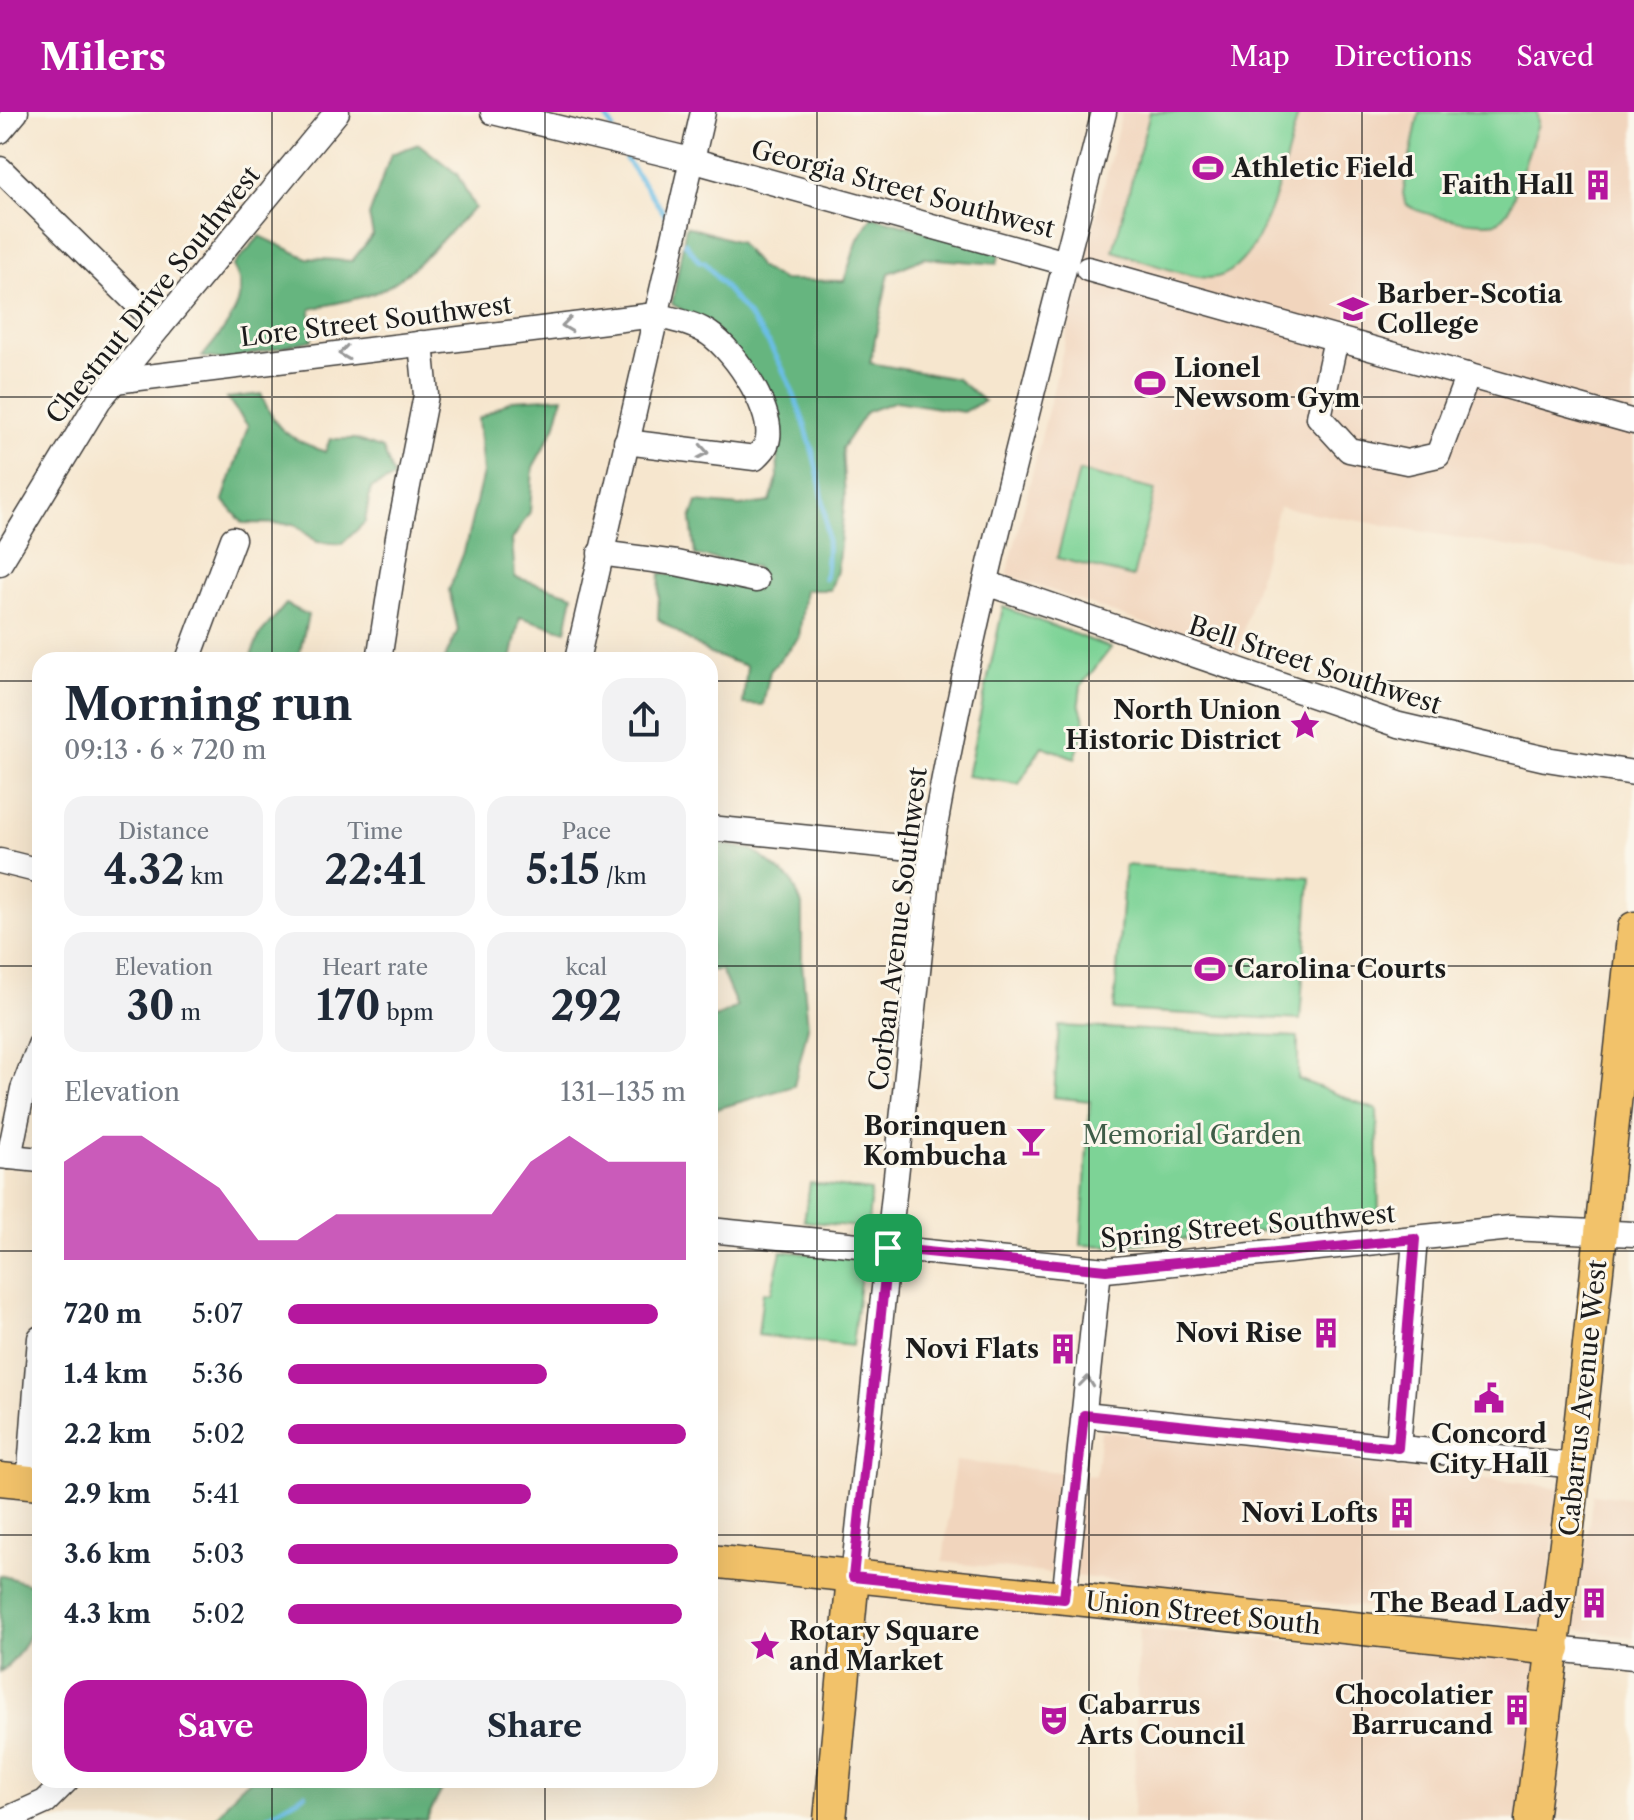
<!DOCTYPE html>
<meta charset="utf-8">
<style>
body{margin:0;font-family:"Libre Caslon Text",serif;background:#f2f2f3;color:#1f2937;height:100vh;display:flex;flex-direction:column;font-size:30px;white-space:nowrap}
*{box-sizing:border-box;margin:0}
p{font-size:26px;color:#747a83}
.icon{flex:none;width:44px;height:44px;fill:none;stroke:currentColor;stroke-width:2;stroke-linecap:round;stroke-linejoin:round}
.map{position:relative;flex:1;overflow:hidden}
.drawer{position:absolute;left:32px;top:540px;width:686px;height:1136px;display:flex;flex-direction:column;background:#fff;border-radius:24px;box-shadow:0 8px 32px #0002}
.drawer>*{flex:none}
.pin{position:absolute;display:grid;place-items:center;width:68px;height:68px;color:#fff;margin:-34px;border-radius:16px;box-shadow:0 4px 12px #0006}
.round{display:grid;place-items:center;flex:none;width:84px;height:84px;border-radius:24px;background:#f2f2f3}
.summary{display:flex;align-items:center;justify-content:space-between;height:136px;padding:0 32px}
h1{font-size:44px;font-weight:700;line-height:60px}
.metrics{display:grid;grid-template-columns:repeat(3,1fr);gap:12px;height:136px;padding:8px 32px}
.metrics div{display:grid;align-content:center;border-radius:20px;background:#f2f2f3;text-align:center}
.metrics b{font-size:40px;font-weight:700}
.metrics small{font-size:22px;font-weight:400}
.metrics p{font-size:22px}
.chart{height:224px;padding:16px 32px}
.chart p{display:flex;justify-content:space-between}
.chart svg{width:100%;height:144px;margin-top:8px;fill:#b5179e;opacity:.7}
.primary-button{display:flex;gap:16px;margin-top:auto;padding:16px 32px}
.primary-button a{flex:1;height:92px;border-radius:24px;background:#b5179e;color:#fff;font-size:32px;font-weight:700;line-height:92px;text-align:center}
.primary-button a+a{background:#f2f2f3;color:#1f2937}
ul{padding:0 32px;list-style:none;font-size:26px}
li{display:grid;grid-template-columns:128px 96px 1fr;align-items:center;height:60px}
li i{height:20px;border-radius:10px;background:#b5179e}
header{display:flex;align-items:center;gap:48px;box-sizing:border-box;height:112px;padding:0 40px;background:#b5179e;color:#fff}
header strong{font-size:38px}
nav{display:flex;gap:44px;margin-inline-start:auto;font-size:28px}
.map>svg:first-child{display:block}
.built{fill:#f1d5bd}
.green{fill:#7dd396;stroke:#4c7859;stroke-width:2}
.forest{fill:#66b57f;stroke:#41684e;stroke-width:2}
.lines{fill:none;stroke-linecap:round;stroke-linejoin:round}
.stream{stroke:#6abee6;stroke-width:5}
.minor-casing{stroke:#3d3a37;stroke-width:27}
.major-casing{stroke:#3d3a37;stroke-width:35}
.minor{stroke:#fff;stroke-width:24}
.major{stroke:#f2c26a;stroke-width:32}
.oneway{stroke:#999}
.route-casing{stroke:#fff;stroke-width:16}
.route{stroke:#b5179e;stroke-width:10}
.grid{fill:none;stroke:#1c1c1c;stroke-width:2;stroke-opacity:0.55}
.labels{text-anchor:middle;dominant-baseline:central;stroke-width:6;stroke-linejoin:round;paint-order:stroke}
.poi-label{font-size:26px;font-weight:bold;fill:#1c1c1c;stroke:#fbf7ec;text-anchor:end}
.street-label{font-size:26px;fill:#1c1c1c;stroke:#fbf7ec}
.park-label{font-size:26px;fill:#3e5c47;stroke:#fbf7ec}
</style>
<header>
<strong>Milers</strong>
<nav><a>Map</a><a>Directions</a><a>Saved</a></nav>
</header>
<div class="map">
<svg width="1634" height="1708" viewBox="0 0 1634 1708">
<rect width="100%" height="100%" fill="#fbf7ec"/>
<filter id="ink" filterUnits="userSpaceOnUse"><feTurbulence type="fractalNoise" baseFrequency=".0125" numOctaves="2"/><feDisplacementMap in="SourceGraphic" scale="16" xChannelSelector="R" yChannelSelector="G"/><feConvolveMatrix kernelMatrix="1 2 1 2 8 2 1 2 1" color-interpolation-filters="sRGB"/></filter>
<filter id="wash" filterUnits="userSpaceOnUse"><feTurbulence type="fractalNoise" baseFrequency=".006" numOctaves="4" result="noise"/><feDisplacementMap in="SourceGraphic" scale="32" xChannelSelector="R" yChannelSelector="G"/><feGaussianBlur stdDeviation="1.8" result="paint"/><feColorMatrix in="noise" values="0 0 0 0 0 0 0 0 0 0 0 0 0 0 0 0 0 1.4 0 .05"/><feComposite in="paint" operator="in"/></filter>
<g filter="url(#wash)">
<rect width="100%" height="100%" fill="#f6e6ce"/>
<g class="built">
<polygon points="1122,0 1634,0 1634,456 1279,395 1236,544 1007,463"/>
<polygon points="1101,1319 1560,1376 1543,1514 943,1450 955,1349 1096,1364"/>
<polygon points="1593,1382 1634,1387 1634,1525 1574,1517"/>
<polygon points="1139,1517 1539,1548 1520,1708 1133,1708"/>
</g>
<g class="green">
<path d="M1150,0H1299C1286,41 1264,166 1209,166C1187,166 1137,146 1113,139Z"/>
<path d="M1419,0H1537L1538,12L1509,98L1499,109C1485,116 1415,103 1405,91L1403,81Z"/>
<polygon points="1079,359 1155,378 1133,465 1057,446"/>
<polygon points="1003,495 1111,536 1081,574 1079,591 1086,614 1075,646 1042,634 1019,672 967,664"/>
<polygon points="1125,753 1310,765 1300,908 1114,898"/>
<polygon points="1059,914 1298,925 1298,967 1377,998 1379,1107 1115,1134 1081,1133 1090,989 1054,985"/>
<polygon points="810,1071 871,1079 868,1111 864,1116 804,1109"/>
<polygon points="781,1139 863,1147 852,1234 758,1223 763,1180 771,1181"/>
</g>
<g class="forest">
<path d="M419,32L457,62L475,96C445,121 412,166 377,180C357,188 333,191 311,197L312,228L227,248L202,245C223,219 254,187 233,154L260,124L307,146L352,149L373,123L369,104L391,42Z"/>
<polygon points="872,104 1000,140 997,152 924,146 889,161 870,251 957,267 984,289 963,300 896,289 866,300 842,336 845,385 837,459 830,478 805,478 799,526 770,559 763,593 743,592 747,554 710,542 658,507 660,461 757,474 756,455 695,443 691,407 697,390 740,394 770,390 778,365 777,331 716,218 672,192 686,114 739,130 760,156 783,168 844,169 858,127"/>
<path d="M261,282C278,322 285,323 325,340L330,327H355L383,337L394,366L371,376L365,410L342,432L317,430L294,412L243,411L223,388L248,314L227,286Z"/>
<polygon points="563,285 555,315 533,355 530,400 512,428 515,465 573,483 566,519 520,505 511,548 444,548 458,518 449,478 464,440 483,361 478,307 512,288"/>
<polygon points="286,492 308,503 298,548 249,548 260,522"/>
<polygon points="710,730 753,738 792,769 802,793 802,851 808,915 794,974 710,999 710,908 737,895 721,858 710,859"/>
<path d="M0,1463L40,1475C40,1504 25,1543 0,1560Z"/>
<polygon points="251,1668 447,1668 426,1708 214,1708 239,1676"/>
</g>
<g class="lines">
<g class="stream">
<polyline points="603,0 613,16"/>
<polyline points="626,47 666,104"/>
<path d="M685,131L700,150H705C725,178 751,203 769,232C804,289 836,401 825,467"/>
<polyline points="262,1708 305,1682"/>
</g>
</g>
</g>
<g filter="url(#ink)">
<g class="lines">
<g class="minor-casing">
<g id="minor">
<polyline points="493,0 691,48 1066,151"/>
<polyline points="0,19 16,0"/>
<polyline points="0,57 160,214"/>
<polyline points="1088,157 1634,310"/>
<polyline points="1336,227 1319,305 1349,338 1407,350 1438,343 1468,263"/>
<path d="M115,269L655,203C671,207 689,210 703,218C730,231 773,295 768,326C767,335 761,340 755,346L626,330"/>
<polyline points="600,441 676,451 756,468"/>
<polyline points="0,451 99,288 337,0"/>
<polyline points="986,471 1399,613 1546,647 1634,661"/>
<polyline points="188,548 233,427"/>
<polyline points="379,548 398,425 426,283 421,231"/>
<polyline points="577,548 703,0"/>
<polyline points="710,716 931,738"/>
<polyline points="0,749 40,759"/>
<polyline points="0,1044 40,1048"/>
<polyline points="9,1045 23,977 40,933"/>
<polyline points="710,1118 1106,1158 1511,1116 1634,1122"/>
<polyline points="1084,1303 1576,1354"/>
<polyline points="1398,1336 1415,1127"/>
<polyline points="29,1370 40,1226"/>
<path d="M853,1465L931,738C973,489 1043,245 1104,0"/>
<polyline points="1064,1487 1099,1158"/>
<polyline points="1554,1537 1634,1545"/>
<polyline points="5,1708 45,1690 67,1668"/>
</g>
</g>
<g class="major-casing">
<g id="major">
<polyline points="0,1367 40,1371"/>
<polyline points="710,1449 1554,1537"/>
<polyline points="830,1708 853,1465"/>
<polyline points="1531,1708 1577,1343 1634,816"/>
</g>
</g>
<use href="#minor" class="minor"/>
<use href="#major" class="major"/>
</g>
<defs><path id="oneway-chevron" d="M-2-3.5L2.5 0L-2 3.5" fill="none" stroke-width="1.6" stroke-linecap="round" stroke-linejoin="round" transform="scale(2)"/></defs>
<g class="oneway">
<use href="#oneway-chevron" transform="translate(567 213) rotate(173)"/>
<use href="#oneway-chevron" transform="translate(344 241) rotate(172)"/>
<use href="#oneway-chevron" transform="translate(703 340) rotate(10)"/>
<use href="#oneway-chevron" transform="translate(1087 1270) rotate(-84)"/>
</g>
</g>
<g class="lines" filter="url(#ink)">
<g class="route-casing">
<polygon id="route" points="1415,1127 1398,1336 1084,1303 1064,1487 853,1465 888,1136 1106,1158"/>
</g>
<use href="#route" class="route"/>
</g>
<path class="grid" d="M272,0V548M545,0V548M817,0V1708M1089,0V1708M1362,0V1708M0,285H1634M0,569H40M710,569H1634M0,854H40M710,854H1634M0,1139H40M710,1139H1634M0,1423H40M710,1423H1634M272,1668V1708M545,1668V1708"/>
<defs>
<g id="stadium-bare" transform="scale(2.4)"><path d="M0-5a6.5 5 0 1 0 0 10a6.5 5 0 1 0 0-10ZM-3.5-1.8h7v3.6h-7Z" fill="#b5179e" stroke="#fbf7ec" stroke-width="2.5" paint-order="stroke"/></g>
<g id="building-bare" transform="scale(2.4)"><path d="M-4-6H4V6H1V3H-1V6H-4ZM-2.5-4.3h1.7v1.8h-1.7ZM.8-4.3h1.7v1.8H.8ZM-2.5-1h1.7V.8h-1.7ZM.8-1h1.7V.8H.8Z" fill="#b5179e" stroke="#fbf7ec" stroke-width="2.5" paint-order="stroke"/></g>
<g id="university-bare" transform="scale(2.4)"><path d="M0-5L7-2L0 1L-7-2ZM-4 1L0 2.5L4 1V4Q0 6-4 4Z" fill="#b5179e" stroke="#fbf7ec" stroke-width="2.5" paint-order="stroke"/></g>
<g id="sight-bare" transform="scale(2.4)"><path d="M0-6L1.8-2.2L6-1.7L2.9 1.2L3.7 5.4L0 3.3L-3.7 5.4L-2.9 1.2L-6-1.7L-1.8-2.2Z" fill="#b5179e" stroke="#fbf7ec" stroke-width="2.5" paint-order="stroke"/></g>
<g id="bar-bare" transform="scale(2.4)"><path d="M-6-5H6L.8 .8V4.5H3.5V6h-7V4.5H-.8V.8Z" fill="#b5179e" stroke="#fbf7ec" stroke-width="2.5" paint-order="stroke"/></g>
<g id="civic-bare" transform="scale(2.4)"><path d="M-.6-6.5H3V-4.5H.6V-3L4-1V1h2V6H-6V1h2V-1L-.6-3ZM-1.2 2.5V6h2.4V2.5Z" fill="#b5179e" stroke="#fbf7ec" stroke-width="2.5" paint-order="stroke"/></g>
<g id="theatre-bare" transform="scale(2.4)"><path d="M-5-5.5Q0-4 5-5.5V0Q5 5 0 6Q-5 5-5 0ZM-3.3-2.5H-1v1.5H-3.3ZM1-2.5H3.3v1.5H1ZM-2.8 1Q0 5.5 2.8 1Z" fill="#b5179e" stroke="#fbf7ec" stroke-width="2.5" paint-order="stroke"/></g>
</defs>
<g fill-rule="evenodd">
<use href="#stadium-bare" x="1208" y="56"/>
<use href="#building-bare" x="1598" y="73"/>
<use href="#university-bare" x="1353" y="197"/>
<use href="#stadium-bare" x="1150" y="271"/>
<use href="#sight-bare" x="1305" y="613"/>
<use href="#stadium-bare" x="1210" y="857"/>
<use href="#bar-bare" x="1031" y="1029"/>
<use href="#building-bare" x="1326" y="1221"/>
<use href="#building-bare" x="1063" y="1237"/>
<use href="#civic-bare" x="1489" y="1286"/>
<use href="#building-bare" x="1402" y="1401"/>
<use href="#building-bare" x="1594" y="1491"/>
<use href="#sight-bare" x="765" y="1534"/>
<use href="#building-bare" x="1517" y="1598"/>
<use href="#theatre-bare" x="1054" y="1608"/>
</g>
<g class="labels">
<g class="poi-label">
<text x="1232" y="56" text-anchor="start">Athletic Field</text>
<text x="1574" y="73">Faith Hall</text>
<text x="1377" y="182" text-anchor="start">Barber-Scotia<tspan x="1377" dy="30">College</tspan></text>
<text x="1174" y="256" text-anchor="start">Lionel<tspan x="1174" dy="30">Newsom Gym</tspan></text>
<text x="1281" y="598">North Union<tspan x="1281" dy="30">Historic District</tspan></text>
<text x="1234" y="857" text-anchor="start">Carolina Courts</text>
<text x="1007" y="1014">Borinquen<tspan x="1007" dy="30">Kombucha</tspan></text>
<text x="1302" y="1221">Novi Rise</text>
<text x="1039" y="1237">Novi Flats</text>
<text x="1489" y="1322" text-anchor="middle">Concord<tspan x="1489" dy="30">City Hall</tspan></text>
<text x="1378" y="1401">Novi Lofts</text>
<text x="1570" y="1491">The Bead Lady</text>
<text x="789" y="1519" text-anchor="start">Rotary Square<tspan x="789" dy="30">and Market</tspan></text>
<text x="1493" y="1583">Chocolatier<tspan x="1493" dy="30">Barrucand</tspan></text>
<text x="1078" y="1593" text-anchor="start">Cabarrus<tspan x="1078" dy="30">Arts Council</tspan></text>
</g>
<g class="street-label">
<text transform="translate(903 77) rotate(15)">Georgia Street Southwest</text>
<text transform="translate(153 183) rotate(-51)">Chestnut Drive Southwest</text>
<text transform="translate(376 209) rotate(-7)">Lore Street Southwest</text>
<text transform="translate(1315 553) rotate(18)">Bell Street Southwest</text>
<text transform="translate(898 817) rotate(-83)">Corban Avenue Southwest</text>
<text transform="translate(1248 1114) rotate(-5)">Spring Street Southwest</text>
<text transform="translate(1583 1286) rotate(-84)">Cabarrus Avenue West</text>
<text transform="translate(1203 1501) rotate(6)">Union Street South</text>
</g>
<g class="park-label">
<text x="1192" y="1023">Memorial Garden</text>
</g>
</g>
</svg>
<div class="pin" style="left:888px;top:1136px;background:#1e9e55"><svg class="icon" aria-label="arrive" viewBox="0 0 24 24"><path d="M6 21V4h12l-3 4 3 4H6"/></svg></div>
<section class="drawer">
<div class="summary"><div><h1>Morning run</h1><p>09:13 · 6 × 720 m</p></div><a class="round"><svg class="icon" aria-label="share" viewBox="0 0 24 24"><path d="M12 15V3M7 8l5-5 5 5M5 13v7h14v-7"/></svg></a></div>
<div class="metrics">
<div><p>Distance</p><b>4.32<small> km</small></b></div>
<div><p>Time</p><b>22:41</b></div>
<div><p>Pace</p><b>5:15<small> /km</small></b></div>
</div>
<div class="metrics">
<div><p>Elevation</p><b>30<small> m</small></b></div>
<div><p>Heart rate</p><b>170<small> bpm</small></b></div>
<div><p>kcal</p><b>292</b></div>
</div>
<div class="chart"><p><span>Elevation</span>131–135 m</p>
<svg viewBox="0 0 160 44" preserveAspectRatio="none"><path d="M0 44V14L10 6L20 6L30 14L40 22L50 38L60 38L70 30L80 30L90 30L100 30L110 30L120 14L130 6L140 14L150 14L160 14V44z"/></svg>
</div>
<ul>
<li><b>720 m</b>5:07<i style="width:93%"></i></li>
<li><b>1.4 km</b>5:36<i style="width:65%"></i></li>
<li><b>2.2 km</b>5:02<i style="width:100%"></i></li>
<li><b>2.9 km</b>5:41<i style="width:61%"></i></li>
<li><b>3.6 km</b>5:03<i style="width:98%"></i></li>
<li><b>4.3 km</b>5:02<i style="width:99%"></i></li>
</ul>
<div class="primary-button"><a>Save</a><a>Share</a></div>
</section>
</div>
